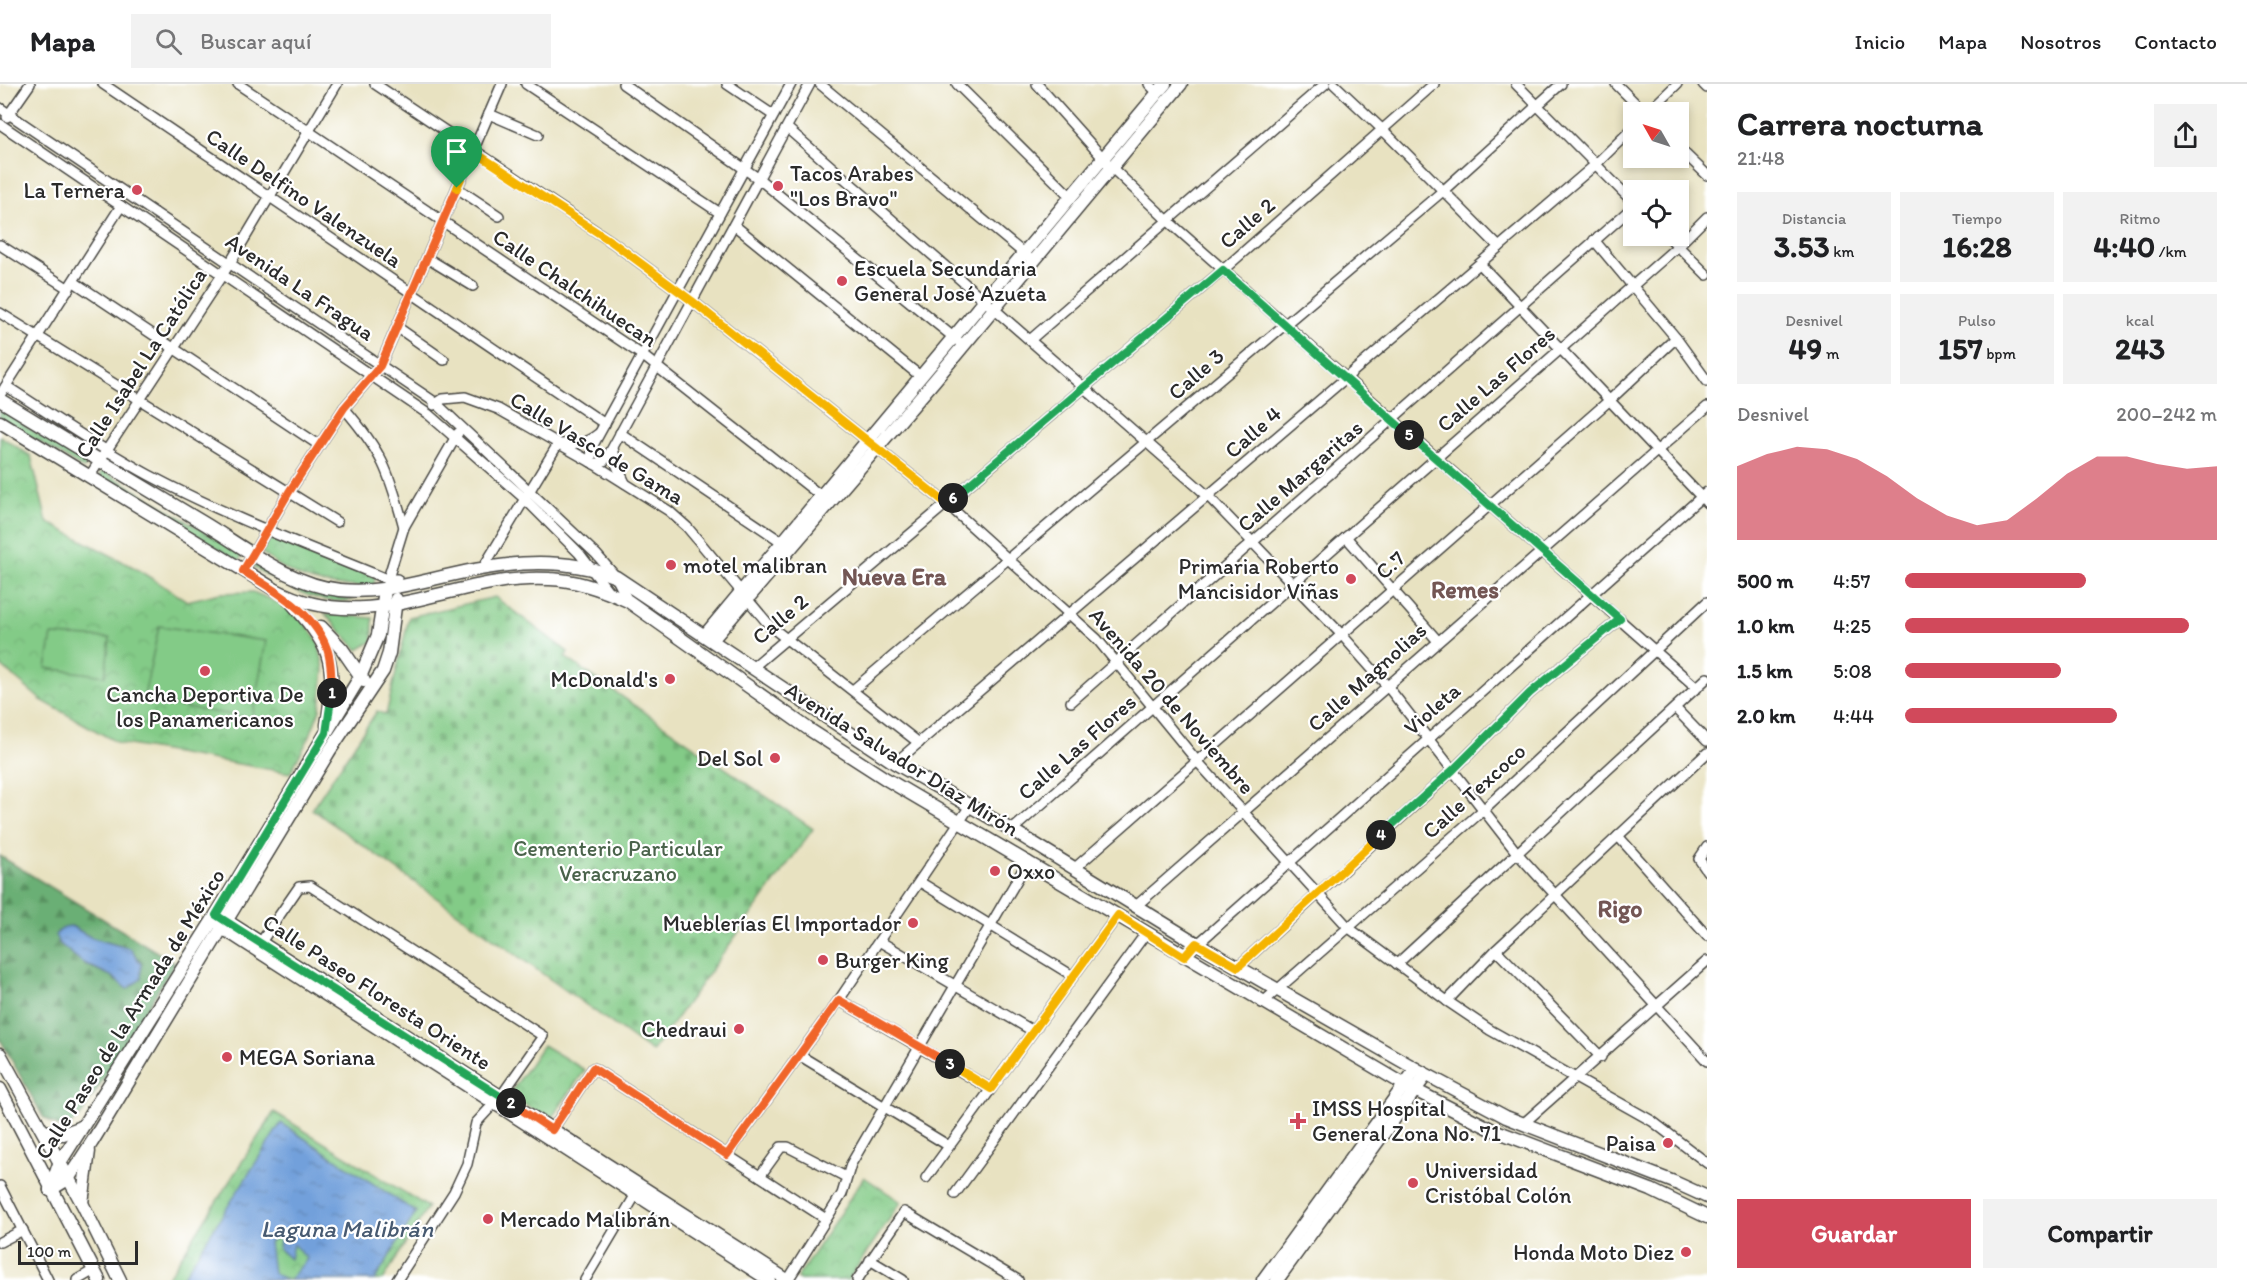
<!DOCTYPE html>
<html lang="es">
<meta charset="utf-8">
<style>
body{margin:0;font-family:Itim,sans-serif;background:#f2f2f2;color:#202124;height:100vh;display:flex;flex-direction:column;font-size:22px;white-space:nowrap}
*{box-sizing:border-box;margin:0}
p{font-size:20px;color:#757577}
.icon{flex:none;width:33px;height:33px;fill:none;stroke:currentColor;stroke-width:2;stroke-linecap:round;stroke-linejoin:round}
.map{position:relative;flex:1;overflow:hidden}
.details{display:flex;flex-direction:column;background:#fff;width:540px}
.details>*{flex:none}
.needle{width:39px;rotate:309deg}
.tools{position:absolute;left:1623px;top:18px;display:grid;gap:12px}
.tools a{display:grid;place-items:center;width:66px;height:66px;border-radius:0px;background:#fff;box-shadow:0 3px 9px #0003;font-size:30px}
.scale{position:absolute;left:18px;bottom:15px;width:120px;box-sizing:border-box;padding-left:6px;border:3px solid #2b2b2b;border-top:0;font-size:16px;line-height:21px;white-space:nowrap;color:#2b2b2b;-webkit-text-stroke:4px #fff;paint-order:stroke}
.pin{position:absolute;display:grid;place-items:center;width:51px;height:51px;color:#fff;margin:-62px -26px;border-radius:50% 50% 50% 0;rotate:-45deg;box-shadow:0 0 6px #0007}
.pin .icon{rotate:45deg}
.km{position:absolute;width:30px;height:30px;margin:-15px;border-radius:50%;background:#222;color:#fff;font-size:16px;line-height:30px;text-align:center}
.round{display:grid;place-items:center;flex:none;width:63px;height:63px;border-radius:0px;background:#f2f2f2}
.overview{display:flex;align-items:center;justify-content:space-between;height:102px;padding:0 30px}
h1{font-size:33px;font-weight:700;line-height:45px}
.figures{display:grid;grid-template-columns:repeat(3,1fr);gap:9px;height:102px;padding:6px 30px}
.figures div{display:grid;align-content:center;border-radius:0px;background:#f2f2f2;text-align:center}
.figures b{font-size:30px;font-weight:700}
.figures small{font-size:16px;font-weight:400}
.figures p{font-size:16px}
.chart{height:168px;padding:12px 30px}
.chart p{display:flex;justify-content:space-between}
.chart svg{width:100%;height:108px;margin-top:6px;fill:#d1495b;opacity:.7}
.button{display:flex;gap:12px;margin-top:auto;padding:12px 30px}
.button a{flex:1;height:69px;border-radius:0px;background:#d1495b;color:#fff;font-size:24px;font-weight:700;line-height:69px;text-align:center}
.button a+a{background:#f2f2f2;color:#202124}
ul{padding:0 30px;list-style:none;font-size:20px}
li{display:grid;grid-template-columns:96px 72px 1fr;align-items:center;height:45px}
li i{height:15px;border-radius:8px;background:#d1495b}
header{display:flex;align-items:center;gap:36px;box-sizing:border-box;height:84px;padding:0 30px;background:#fff;border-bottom:2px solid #e0e0e0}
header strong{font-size:28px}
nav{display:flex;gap:33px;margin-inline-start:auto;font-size:21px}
.search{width:420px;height:54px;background:#f2f2f2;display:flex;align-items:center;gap:15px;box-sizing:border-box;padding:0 21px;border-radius:0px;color:#757577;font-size:22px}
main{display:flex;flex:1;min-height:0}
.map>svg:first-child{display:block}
.grass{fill:url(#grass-tufts);stroke:#577b59;stroke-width:1.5}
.forest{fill:url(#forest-firs);stroke:#4a6d50;stroke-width:1.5;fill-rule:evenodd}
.cemetery{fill:url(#cemetery-stones);stroke:#577b59;stroke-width:1.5}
.park{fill:url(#park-crowns);stroke:#577b59;stroke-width:1.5}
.garden{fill:#83cb87;stroke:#577b59;stroke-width:1.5}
.water{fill:url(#water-ripples);stroke:#4e6683;stroke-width:1.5}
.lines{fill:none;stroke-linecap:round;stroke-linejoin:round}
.minor-casing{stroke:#474642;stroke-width:12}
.major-casing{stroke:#474642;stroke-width:15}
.minor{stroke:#fff;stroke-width:9}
.major{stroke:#fff;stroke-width:12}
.split-1-casing{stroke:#fff;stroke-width:12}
.split-2-casing{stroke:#fff;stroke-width:12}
.split-3-casing{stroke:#fff;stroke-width:12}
.split-4-casing{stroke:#fff;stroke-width:12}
.split-5-casing{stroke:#fff;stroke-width:12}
.split-6-casing{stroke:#fff;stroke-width:12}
.split-7-casing{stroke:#fff;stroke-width:12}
.split-1{stroke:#f0652b;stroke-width:8}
.split-2{stroke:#22a559;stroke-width:8}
.split-3{stroke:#f0652b;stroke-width:8}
.split-4{stroke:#f5b400;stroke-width:8}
.split-5{stroke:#22a559;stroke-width:8}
.split-6{stroke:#22a559;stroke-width:8}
.split-7{stroke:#f5b400;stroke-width:8}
.poi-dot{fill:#d1495b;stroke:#fff;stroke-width:2}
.labels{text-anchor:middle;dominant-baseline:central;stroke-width:4.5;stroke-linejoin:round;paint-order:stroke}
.poi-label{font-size:22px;fill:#2b2b2b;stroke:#fff;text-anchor:start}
.street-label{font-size:22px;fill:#2b2b2b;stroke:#fff}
.park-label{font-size:22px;fill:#4a634b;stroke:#fff}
.neighbourhood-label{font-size:24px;font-weight:bold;fill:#735654;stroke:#fff}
.water-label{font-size:24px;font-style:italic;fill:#475a71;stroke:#fff}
</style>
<header>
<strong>Mapa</strong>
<div class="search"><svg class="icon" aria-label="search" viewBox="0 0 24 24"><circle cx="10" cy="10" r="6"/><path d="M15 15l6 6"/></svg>Buscar aquí</div>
<nav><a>Inicio</a><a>Mapa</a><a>Nosotros</a><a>Contacto</a></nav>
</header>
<main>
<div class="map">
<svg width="1707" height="1196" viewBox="0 0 1707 1196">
<defs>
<pattern id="grass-tufts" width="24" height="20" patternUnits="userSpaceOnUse" patternTransform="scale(1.5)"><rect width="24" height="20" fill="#83cb87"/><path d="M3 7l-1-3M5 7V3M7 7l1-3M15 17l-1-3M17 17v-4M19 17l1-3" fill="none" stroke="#71ae75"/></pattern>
<pattern id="forest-firs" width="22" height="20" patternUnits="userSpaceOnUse" patternTransform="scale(1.5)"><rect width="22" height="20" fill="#6aaf74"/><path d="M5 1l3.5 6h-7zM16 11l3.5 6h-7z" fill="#578f5f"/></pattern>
<pattern id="cemetery-stones" width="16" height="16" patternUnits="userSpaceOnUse" patternTransform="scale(1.5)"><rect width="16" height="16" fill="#83cb87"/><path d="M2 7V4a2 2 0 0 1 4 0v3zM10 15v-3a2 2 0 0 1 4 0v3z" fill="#71ae75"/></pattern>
<pattern id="park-crowns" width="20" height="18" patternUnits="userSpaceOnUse" patternTransform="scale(1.5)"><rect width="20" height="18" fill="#83cb87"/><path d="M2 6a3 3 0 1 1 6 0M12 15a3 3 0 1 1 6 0" fill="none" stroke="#71ae75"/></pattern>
<pattern id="water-ripples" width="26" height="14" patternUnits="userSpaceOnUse" patternTransform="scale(1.5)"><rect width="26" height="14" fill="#72a0db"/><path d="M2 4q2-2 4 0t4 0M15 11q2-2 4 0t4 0" fill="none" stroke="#5e83b2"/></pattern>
</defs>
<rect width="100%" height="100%" fill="#fff"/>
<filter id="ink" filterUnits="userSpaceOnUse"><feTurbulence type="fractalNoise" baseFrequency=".0167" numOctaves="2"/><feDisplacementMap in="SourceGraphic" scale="12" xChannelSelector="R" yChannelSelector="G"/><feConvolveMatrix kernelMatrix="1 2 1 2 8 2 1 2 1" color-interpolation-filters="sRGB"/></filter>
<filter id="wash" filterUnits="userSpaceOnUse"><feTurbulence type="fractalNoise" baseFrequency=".008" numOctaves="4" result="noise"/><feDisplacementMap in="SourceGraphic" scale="24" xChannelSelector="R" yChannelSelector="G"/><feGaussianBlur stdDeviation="1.35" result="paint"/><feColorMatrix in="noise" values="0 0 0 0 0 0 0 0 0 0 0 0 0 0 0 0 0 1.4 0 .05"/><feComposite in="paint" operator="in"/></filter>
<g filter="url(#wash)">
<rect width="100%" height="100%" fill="#e8e2c1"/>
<polygon class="grass" points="325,530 373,534 373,557 358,566"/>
<path class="forest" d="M0,772L175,879L80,1033L68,1042L59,1043L43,1033L0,955ZM71,842L92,854L131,865L141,880L116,898L112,892L86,881L59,859L57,848Z"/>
<polygon class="cemetery" points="495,513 568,568 565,573 813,745 652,968 312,725 377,627 386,631 409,533"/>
<g class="park">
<polygon points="0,325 56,362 88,379 84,385 0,334"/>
<polygon points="0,352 31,372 47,438 135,484 187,517 220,509 253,508 296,526 318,557 324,585 320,625 309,654 290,689 118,659 41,616 0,581"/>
<polygon points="102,386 242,470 239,478 99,393"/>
<path d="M267,452L375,492L374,502C329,504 294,498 259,466Z"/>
<path d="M256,478L307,507L354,516C317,523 285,501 253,483Z"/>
<polygon points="543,961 585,986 550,1036 509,1011"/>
<polygon points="274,1028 428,1123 383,1196 166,1196"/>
<polygon points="864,1093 901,1118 848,1196 800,1196 797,1194"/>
</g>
<g class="garden">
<polygon points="159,542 266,557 252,634 143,617"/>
<polygon points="52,551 110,554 105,592 46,584"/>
</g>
<g class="water">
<polygon points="71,842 92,854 131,865 141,880 141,895 127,905 111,892 82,878 59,859 55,851 64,843"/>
<polygon points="281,1039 416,1128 375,1196 289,1196 307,1175 293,1160 290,1175 279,1165 280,1152 269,1158 273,1189 287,1196 181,1196"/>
</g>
</g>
<g filter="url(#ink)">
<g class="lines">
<g class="minor-casing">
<g id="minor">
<polyline points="103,0 605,340"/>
<polyline points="238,0 642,271 821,412"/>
<polyline points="375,0 612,158 692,217 947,420 1097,555 1197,677 1349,844 1447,917 1490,946 1652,1037 1707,1079"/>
<polyline points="526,0 720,129"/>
<polyline points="623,0 759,95 963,261"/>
<polyline points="727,0 773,31"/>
<polyline points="820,0 1028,173"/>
<polyline points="957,0 1070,112"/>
<polyline points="1037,0 1111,83 1167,136 1697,604"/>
<polyline points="1149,0 1158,9"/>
<polyline points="1334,0 1384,47 1499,163"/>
<polyline points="1516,0 1634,119"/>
<polyline points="1616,0 1644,28"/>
<polyline points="1703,0 1707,4"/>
<polyline points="0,24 436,319 596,470 616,493 628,517"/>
<polyline points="1648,28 1677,0"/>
<polyline points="489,30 538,51"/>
<polyline points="7,33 30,0"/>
<polyline points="0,40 428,330 525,415 579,469 609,508"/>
<polyline points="787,44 1208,412 1342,551 1388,603 1517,769 1707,977"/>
<polyline points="1678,63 1707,91"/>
<polyline points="457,104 499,132"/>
<polyline points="734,141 920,292"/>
<polyline points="1668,152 1707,191"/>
<polyline points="1594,156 1676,254 1707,297"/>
<polyline points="0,161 69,205"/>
<polyline points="427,174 473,202"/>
<polyline points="1480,180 1707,419"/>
<polyline points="74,198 319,361"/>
<polyline points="0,229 337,438"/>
<polyline points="397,243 444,276"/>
<polyline points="1030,256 1325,0"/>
<path d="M6,302C53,332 100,365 149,391C226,432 306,462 387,495H397"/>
<polyline points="0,311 121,122"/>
<polyline points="434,321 443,315 465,313 498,325 591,378 669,427 687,443 770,542 919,659"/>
<path d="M344,324C382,368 389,387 404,443"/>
<polyline points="620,349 782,458"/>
<path d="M560,360C575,360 586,360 598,350"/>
<polyline points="613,364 617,382 625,399"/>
<polyline points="591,378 592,363 791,0"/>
<polyline points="594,380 604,377 608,372 810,0"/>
<polyline points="89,393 230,179 337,0"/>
<polyline points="1346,453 1437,556"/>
<polyline points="483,484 558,360"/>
<polyline points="243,487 289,408 344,324 380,282 502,0"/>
<polyline points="387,498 404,443 458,349"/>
<polyline points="752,584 1223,186 1434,0"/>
<polyline points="853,606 1444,106 1561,0"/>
<polyline points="1071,618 1634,122"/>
<polyline points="1675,624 1707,657"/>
<polyline points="895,679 1595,81 1634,43"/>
<polyline points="1012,746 1678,162 1707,133"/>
<polyline points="1618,752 1707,852"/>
<polyline points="1707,763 1699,775 1707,787"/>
<polyline points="1075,784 1611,315 1676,254"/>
<polyline points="920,798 1073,892"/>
<polyline points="1136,822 1707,323"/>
<polyline points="879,857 1033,947"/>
<polyline points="261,858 299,803 310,802 543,952 501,1012 476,1039 467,1080 454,1108 397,1196"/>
<polyline points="1496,866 1601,973"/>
<polyline points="1183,873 1707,408"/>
<polyline points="1397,880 1707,594"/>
<polyline points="1238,883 1453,686 1530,609 1620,535"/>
<polyline points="839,916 991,1005"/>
<polyline points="1447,917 1496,866 1707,669"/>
<polyline points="1262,919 1482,727 1707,518"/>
<polyline points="799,971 949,1062"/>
<polyline points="1524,1039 1707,877"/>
<polyline points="550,1049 593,984 826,1135"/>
<polyline points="727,1071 839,916 970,722"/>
<polyline points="760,1092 781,1063 788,1063 846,1093"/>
<polyline points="926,1094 1118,831"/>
<polyline points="0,1102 48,1196"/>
<polyline points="955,1110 1146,849"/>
<polyline points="0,1158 23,1146"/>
<polyline points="870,1176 903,1196"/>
<polyline points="77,1196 94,1186"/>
<polyline points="585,1196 639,1105"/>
<polyline points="788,1196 842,1110 851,1080 1028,777"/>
<polyline points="857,1196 904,1128 1018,1196"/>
</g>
</g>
<g class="major-casing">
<g id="major">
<path d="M0,316C67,357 135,398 202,438C244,463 290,501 340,506C371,509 399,503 429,496C493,481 553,468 616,493L895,679L1012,746L1196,859L1416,985L1506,1033L1674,1098L1707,1113"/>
<path d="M0,338L274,505C370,556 453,489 550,495C576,496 604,506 628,517L810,646L886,695L1405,1001L1491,1045L1651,1106L1707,1133"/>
<path d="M286,512C330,563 338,573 327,641"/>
<polyline points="321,543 342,565 364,597"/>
<polyline points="705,551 1165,0"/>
<polyline points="712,556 934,297 1181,0"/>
<polyline points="222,834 787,1196"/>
<polyline points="221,843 769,1196"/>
<polyline points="0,970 82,1119 120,1196"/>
<polyline points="0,1005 99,1196"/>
<polyline points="43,1047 63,1050 82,1043"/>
<polyline points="50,1106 68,1095 92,1058 330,666 383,587 389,569 396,515"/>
<polyline points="50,1106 59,1080 216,831 360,593 378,551 385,506"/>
<polyline points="82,1119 89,1067"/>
<polyline points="1263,1196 1416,985"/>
<polyline points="1277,1196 1426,991"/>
</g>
</g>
<use href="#minor" class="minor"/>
<use href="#major" class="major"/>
</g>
</g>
<g class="lines" filter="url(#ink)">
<g class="split-1-casing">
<path id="split-1" d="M332,609C331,594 332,576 326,562C312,527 273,505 243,487L289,408L344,324L380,282L457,104"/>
</g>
<g class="split-2-casing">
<polyline id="split-2" points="332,609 326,649 216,831 511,1019"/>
</g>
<g class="split-3-casing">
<polyline id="split-3" points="511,1019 552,1046 593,984 727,1071 839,916 950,980"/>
</g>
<g class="split-4-casing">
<polyline id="split-4" points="950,980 991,1005 1118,831 1184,873 1196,859 1238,883 1381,751"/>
</g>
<g class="split-5-casing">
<polyline id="split-5" points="1381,751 1453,686 1530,609 1620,535 1409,351"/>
</g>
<g class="split-6-casing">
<polyline id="split-6" points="953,414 1223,186 1409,351"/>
</g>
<g class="split-7-casing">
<polyline id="split-7" points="457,104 473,67 612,158 692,217 947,420 953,414"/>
</g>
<use href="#split-1" class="split-1"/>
<use href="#split-2" class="split-2"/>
<use href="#split-3" class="split-3"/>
<use href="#split-4" class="split-4"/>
<use href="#split-5" class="split-5"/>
<use href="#split-6" class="split-6"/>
<use href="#split-7" class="split-7"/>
</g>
<g class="poi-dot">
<circle cx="778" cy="102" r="6"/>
<circle cx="137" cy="106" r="6"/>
<circle cx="842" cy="197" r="6"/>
<circle cx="671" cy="481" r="6"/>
<circle cx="1351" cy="495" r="6"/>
<circle cx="205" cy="587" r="6"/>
<circle cx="670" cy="595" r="6"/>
<circle cx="775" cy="674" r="6"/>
<circle cx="995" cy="787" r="6"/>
<circle cx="913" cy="839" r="6"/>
<circle cx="823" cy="876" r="6"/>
<circle cx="739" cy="945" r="6"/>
<circle cx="227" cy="973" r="6"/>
<path d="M1295 1028h6v6h6v6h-6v6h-6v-6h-6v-6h6z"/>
<circle cx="1668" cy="1059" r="6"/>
<circle cx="1413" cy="1099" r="6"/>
<circle cx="488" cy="1135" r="6"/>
<circle cx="1686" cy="1168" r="6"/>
</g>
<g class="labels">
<g class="poi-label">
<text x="790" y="89">Tacos Arabes<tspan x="790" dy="25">"Los Bravo"</tspan></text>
<text x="125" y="106" text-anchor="end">La Ternera</text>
<text x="854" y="184">Escuela Secundaria<tspan x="854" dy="25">General José Azueta</tspan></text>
<text x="683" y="481">motel malibran</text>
<text x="1339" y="482" text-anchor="end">Primaria Roberto<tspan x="1339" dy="25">Mancisidor Viñas</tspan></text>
<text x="658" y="595" text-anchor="end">McDonald's</text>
<text x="205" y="610" text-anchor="middle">Cancha Deportiva De<tspan x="205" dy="25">los Panamericanos</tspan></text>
<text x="763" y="674" text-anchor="end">Del Sol</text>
<text x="1007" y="787">Oxxo</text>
<text x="901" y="839" text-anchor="end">Mueblerías El Importador</text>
<text x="835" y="876">Burger King</text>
<text x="727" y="945" text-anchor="end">Chedraui</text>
<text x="239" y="973">MEGA Soriana</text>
<text x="1312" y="1024">IMSS Hospital<tspan x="1312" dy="25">General Zona No. 71</tspan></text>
<text x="1656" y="1059" text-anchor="end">Paisa</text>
<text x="1425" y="1086">Universidad<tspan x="1425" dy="25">Cristóbal Colón</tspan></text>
<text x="500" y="1135">Mercado Malibrán</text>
<text x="1674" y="1168" text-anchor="end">Honda Moto Diez</text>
</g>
<g class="street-label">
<text transform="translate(304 114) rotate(34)">Calle Delfino Valenzuela</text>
<text transform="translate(1247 139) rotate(-41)">Calle 2</text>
<text transform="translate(300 203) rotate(34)">Avenida La Fragua</text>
<text transform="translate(575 204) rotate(34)">Calle Chalchihuecan</text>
<text transform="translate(141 279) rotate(-57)">Calle Isabel La Católica</text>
<text transform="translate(1196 290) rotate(-41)">Calle 3</text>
<text transform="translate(1496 295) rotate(-41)">Calle Las Flores</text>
<text transform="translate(1253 348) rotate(-41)">Calle 4</text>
<text transform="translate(597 364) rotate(31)">Calle Vasco de Gama</text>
<text transform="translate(1300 392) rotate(-41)">Calle Margaritas</text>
<text transform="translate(1390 481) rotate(-42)">C.7</text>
<text transform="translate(780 535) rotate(-40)">Calle 2</text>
<text transform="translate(1367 593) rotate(-42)">Calle Magnolias</text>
<text transform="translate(1172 617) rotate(49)">Avenida 20 de Noviembre</text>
<text transform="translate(1432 625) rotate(-41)">Violeta</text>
<text transform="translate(1077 663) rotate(-41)">Calle Las Flores</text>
<text transform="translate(902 675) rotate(32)">Avenida Salvador Díaz Mirón</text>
<text transform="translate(1474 707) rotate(-42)">Calle Texcoco</text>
<text transform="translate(377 908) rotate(33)">Calle Paseo Floresta Oriente</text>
<text transform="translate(130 930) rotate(-58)">Calle Paseo de la Armada de México</text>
</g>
<g class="park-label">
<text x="618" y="764">Cementerio Particular<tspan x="618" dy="25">Veracruzano</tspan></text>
</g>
<g class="neighbourhood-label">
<text x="894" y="492">Nueva Era</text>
<text x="1465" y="505">Remes</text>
<text x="1620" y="824">Rigo</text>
</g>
<g class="water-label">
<text x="347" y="1144">Laguna Malibrán</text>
</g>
</g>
</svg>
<div class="tools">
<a><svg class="needle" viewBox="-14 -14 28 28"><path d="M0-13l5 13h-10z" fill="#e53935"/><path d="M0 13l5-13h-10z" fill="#757577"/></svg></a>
<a><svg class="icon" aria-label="locate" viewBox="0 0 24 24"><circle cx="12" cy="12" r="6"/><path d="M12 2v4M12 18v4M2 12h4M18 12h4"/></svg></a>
</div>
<div class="scale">100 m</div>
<div class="pin" style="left:457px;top:104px;background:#1e9e55"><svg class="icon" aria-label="arrive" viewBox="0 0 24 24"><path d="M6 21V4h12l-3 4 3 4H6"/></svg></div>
<b class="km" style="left:332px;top:609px">1</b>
<b class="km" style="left:511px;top:1019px">2</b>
<b class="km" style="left:950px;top:980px">3</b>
<b class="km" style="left:1381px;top:751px">4</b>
<b class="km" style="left:1409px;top:351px">5</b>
<b class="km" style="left:953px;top:414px">6</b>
</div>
<section class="details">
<div class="overview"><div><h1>Carrera nocturna</h1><p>21:48</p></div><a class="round"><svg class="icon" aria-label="share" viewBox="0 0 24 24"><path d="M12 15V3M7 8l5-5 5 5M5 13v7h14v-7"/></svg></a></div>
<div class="figures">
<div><p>Distancia</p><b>3.53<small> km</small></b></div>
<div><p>Tiempo</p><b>16:28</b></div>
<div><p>Ritmo</p><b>4:40<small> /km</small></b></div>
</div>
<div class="figures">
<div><p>Desnivel</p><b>49<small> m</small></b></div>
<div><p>Pulso</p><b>157<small> bpm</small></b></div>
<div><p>kcal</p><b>243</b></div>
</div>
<div class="chart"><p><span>Desnivel</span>200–242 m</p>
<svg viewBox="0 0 160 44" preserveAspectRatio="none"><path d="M0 44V14L10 9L20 6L30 7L40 11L50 18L60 27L70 34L80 38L90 36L100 27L110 17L120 10L130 10L140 13L150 15L160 14V44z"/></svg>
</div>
<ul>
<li><b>500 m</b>4:57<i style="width:58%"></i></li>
<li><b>1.0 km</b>4:25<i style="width:91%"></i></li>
<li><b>1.5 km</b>5:08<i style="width:50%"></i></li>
<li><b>2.0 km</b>4:44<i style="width:68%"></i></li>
</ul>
<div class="button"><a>Guardar</a><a>Compartir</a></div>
</section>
</main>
